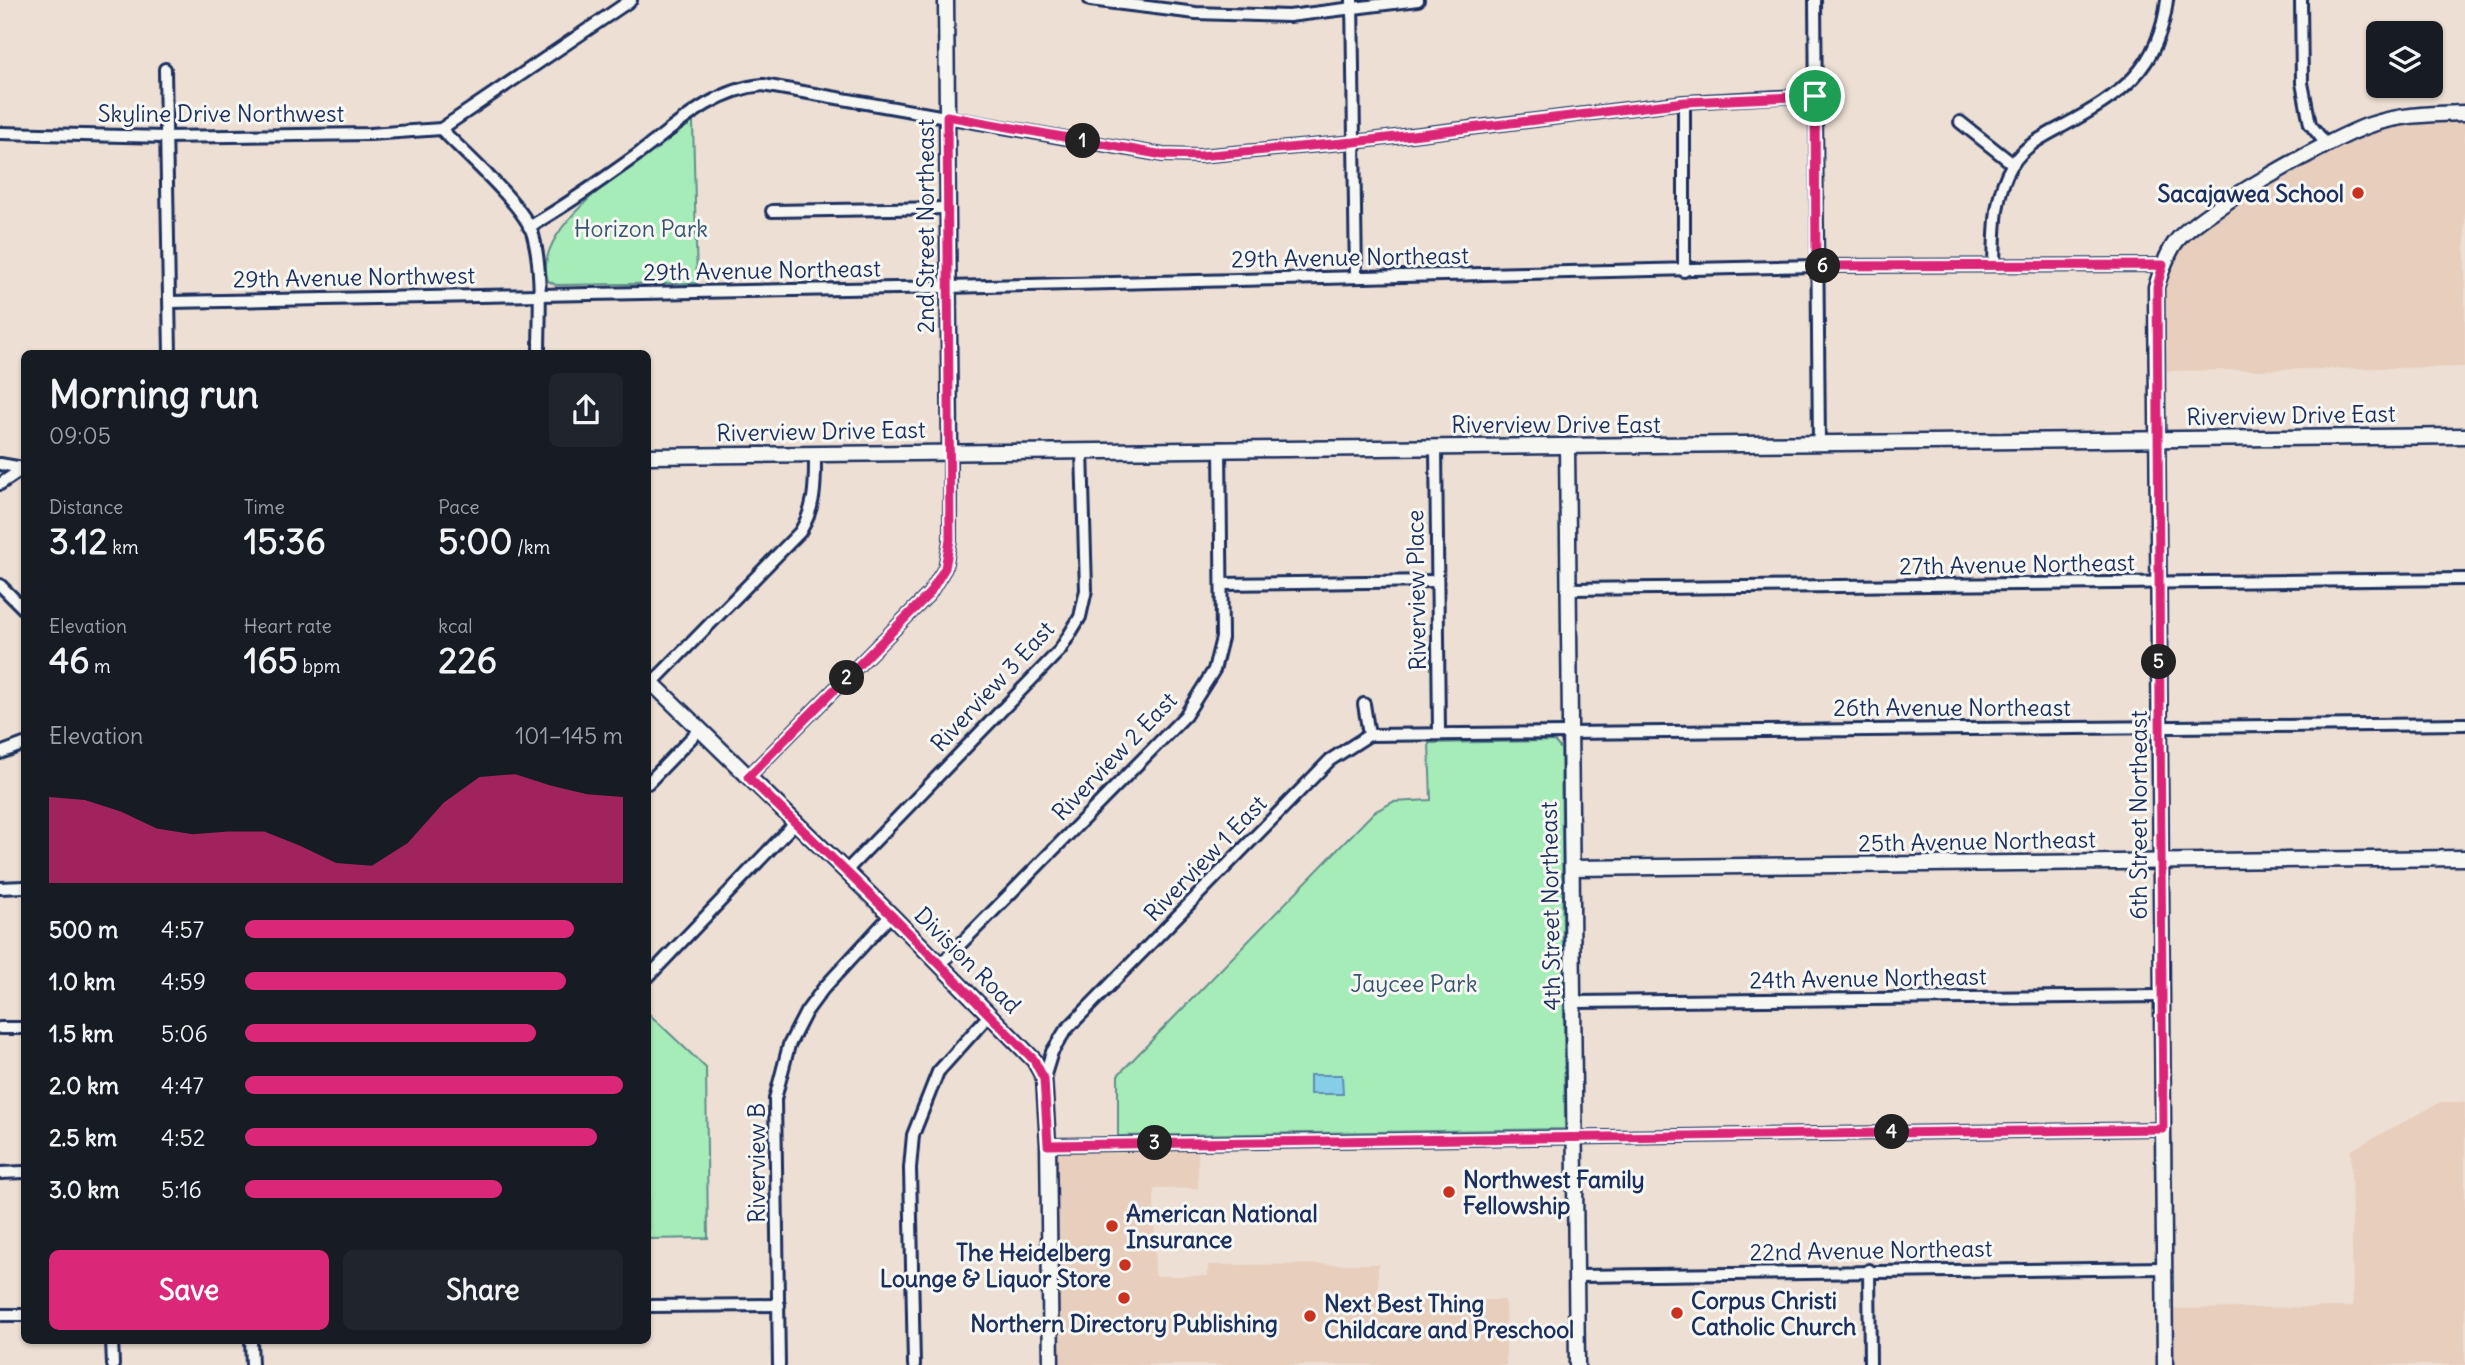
<!DOCTYPE html>
<meta charset="utf-8">
<style>
body{margin:0;font-family:Delius,sans-serif;background:#20242c;color:#f1f3f6;height:100vh;display:flex;flex-direction:column;font-size:26px;white-space:nowrap}
*{box-sizing:border-box;margin:0}
p{font-size:23px;color:#9ea1a6}
.icon{flex:none;width:38px;height:38px;fill:none;stroke:currentColor;stroke-width:2;stroke-linecap:round;stroke-linejoin:round}
.map{position:relative;flex:1;overflow:hidden}
.drawer{position:absolute;left:21px;top:350px;width:630px;height:994px;display:flex;flex-direction:column;background:#171b24;border-radius:10px;box-shadow:0 2px 5px #0004}
.drawer>*{flex:none}
.tools{position:absolute;left:2366px;top:21px;display:grid;gap:14px}
.tools a{display:grid;place-items:center;width:77px;height:77px;border-radius:10px;background:#171b24;box-shadow:0 2px 5px #0004;font-size:35px}
.pin{position:absolute;display:grid;place-items:center;width:60px;height:60px;color:#fff;margin:-30px;border:4px solid #fff;border-radius:50%;box-shadow:0 2px 7px #0007}
.km{position:absolute;width:35px;height:35px;margin:-18px;border-radius:50%;background:#222;color:#fff;font-size:19px;line-height:35px;text-align:center}
.round{display:grid;place-items:center;flex:none;width:74px;height:74px;border-radius:10px;background:#20242c}
.summary{display:flex;align-items:center;justify-content:space-between;height:119px;padding:0 28px}
h1{font-size:38px;font-weight:700;line-height:52px}
.stats{display:grid;grid-template-columns:repeat(3,1fr);gap:10px;height:119px;padding:7px 28px}
.stats div{display:grid;align-content:center}
.stats b{font-size:35px;font-weight:700}
.stats small{font-size:19px;font-weight:400}
.stats p{font-size:19px}
.chart{height:196px;padding:14px 28px}
.chart p{display:flex;justify-content:space-between}
.chart svg{width:100%;height:126px;margin-top:7px;fill:#db2777;opacity:.7}
.button{display:flex;gap:14px;margin-top:auto;padding:14px 28px}
.button a{flex:1;height:80px;border-radius:10px;background:#db2777;color:#fff;font-size:28px;font-weight:700;line-height:80px;text-align:center}
.button a+a{background:#20242c;color:#f1f3f6}
ul{padding:0 28px;list-style:none;font-size:23px}
li{display:grid;grid-template-columns:112px 84px 1fr;align-items:center;height:52px}
li i{height:18px;border-radius:9px;background:#db2777}
.map>svg:first-child{display:block}
.built{fill:#e7cebd}
.green{fill:#a6ecb8;stroke:#608e8b;stroke-width:2}
.water{fill:#86cde8;stroke:#5b8eb1;stroke-width:2}
.lines{fill:none;stroke-linecap:round;stroke-linejoin:round}
.minor-casing{stroke:#1b2f5e;stroke-width:16}
.tertiary-casing{stroke:#1b2f5e;stroke-width:19}
.minor{stroke:#f6f6f2;stroke-width:10}
.tertiary{stroke:#f6f6f2;stroke-width:14}
.route-casing{stroke:#fff;stroke-width:14}
.route{stroke:#db2777;stroke-width:9}
.poi-dot{fill:#c8321e;stroke:#f6f6f2;stroke-width:2.5}
.labels{text-anchor:middle;dominant-baseline:central;stroke-width:6;stroke-linejoin:round;paint-order:stroke}
.street-label{font-size:23px;fill:#1b2f5e;stroke:#f6f6f2}
.poi-label{font-size:23px;font-weight:bold;fill:#1b2f5e;stroke:#f6f6f2;text-anchor:start}
.park-label{font-size:23px;fill:#375570;stroke:#f6f6f2}
</style>
<div class="map">
<svg width="2465" height="1365" viewBox="0 0 2465 1365">
<rect width="100%" height="100%" fill="#eddfd3"/>
<filter id="ink" filterUnits="userSpaceOnUse"><feTurbulence type="fractalNoise" baseFrequency=".0143" numOctaves="2"/><feDisplacementMap in="SourceGraphic" scale="14" xChannelSelector="R" yChannelSelector="G"/><feConvolveMatrix kernelMatrix="1 2 1 2 8 2 1 2 1" color-interpolation-filters="sRGB"/></filter>
<g filter="url(#ink)">
<g class="built">
<polygon points="2465,113 2465,367 2157,371 2163,265 2175,243 2326,144 2370,125"/>
<polygon points="2441,1102 2465,1102 2465,1365 2165,1365 2164,1309 2353,1307 2351,1150"/>
<polygon points="1198,1142 1198,1188 1154,1189 1155,1276 1208,1276 1208,1265 1378,1264 1378,1301 1505,1300 1506,1365 1051,1365 1048,1145"/>
</g>
<g class="green">
<path d="M693,122L697,283L556,285L548,281C528,223 653,151 693,122Z"/>
<polygon points="1554,741 1561,749 1565,1129 1118,1136 1118,1075 1374,812 1393,802 1431,800 1429,743"/>
<polygon points="648,1013 706,1068 708,1238 648,1239"/>
</g>
<polygon class="water" points="1310,1075 1342,1075 1343,1094 1310,1094"/>
<g class="lines">
<g class="minor-casing">
<g id="minor">
<polyline points="1090,0 1196,13 1289,16 1418,0"/>
<polyline points="1352,0 1356,277"/>
<polyline points="1815,0 1819,444"/>
<polyline points="2301,0 2302,83 2310,124 2326,144"/>
<polyline points="165,69 170,354"/>
<polyline points="1960,122 2013,164"/>
<path d="M441,129C464,153 525,206 533,235C543,272 539,315 539,354"/>
<polyline points="0,133 165,137 370,134 441,129 631,0"/>
<polyline points="772,211 948,208"/>
<path d="M529,227C567,205 602,180 637,155C675,127 713,89 763,85L1163,155L1199,156L1354,142L1684,102L1815,95"/>
<path d="M1994,265C1995,231 1994,195 2012,165C2024,146 2044,136 2063,126C2120,95 2159,70 2167,0"/>
<polyline points="1684,271 1684,102"/>
<polyline points="170,302 948,287 1816,266 2163,265"/>
<polyline points="1436,447 1439,732"/>
<polyline points="0,464 23,468"/>
<polyline points="0,484 24,468"/>
<polyline points="1222,584 1435,581"/>
<polyline points="0,585 24,609"/>
<polyline points="1569,589 2465,579"/>
<path d="M652,683L800,532C816,506 815,484 815,455"/>
<polyline points="1364,704 1369,735"/>
<polyline points="0,753 24,744"/>
<polyline points="748,777 929,594 945,568 950,540 950,452"/>
<polyline points="648,783 699,730"/>
<polyline points="845,872 1060,650 1080,617 1086,590 1082,450"/>
<polyline points="0,888 24,887"/>
<polyline points="941,964 1185,716 1214,670 1222,638 1220,448"/>
<polyline points="648,977 794,824"/>
<polyline points="1574,1002 2162,996"/>
<polyline points="0,1028 24,1028"/>
<polyline points="1044,1078 1052,1052 1065,1031 1330,760 1369,735 2465,724"/>
<polyline points="1048,1145 2163,1129"/>
<polyline points="0,1173 24,1172"/>
<polyline points="1869,1270 1870,1365"/>
<polyline points="1578,1276 2164,1268"/>
<polyline points="648,1306 779,1305"/>
<polyline points="0,1315 24,1315"/>
<polyline points="112,1340 113,1365"/>
<polyline points="251,1340 252,1365"/>
<polyline points="779,1365 775,1099 789,1045 806,1012 823,989 891,915"/>
<polyline points="914,1365 910,1168 913,1135 938,1072 990,1014"/>
</g>
</g>
<g class="tertiary-casing">
<g id="tertiary">
<polyline points="946,0 950,452"/>
<polyline points="1567,446 1577,1365"/>
<polyline points="648,456 2465,436"/>
<polyline points="648,679 891,915 1034,1060 1044,1078 1048,1145 1051,1365"/>
<polyline points="1573,868 2465,858"/>
<path d="M2165,1365L2156,287C2161,272 2166,256 2175,243C2195,214 2333,137 2370,125C2402,114 2432,114 2465,113"/>
</g>
</g>
<use href="#minor" class="minor"/>
<use href="#tertiary" class="tertiary"/>
</g>
</g>
<g class="lines" filter="url(#ink)">
<g class="route-casing">
<polygon id="route" points="1815,96 1816,266 2163,265 2157,287 2163,1129 1048,1145 1044,1079 1034,1060 891,915 748,777 929,594 945,568 950,540 947,116 1163,155 1199,156 1354,142 1685,102"/>
</g>
<use href="#route" class="route"/>
</g>
<g class="poi-dot">
<circle cx="2358" cy="193" r="7"/>
<circle cx="1449" cy="1192" r="7"/>
<circle cx="1112" cy="1226" r="7"/>
<circle cx="1125" cy="1265" r="7"/>
<circle cx="1124" cy="1298" r="7"/>
<circle cx="1677" cy="1313" r="7"/>
<circle cx="1310" cy="1316" r="7"/>
</g>
<g class="labels">
<g class="street-label">
<text x="221" y="113">Skyline Drive Northwest</text>
<text transform="translate(925 226) rotate(-90)">2nd Street Northeast</text>
<text transform="translate(1350 257) rotate(-1)">29th Avenue Northeast</text>
<text transform="translate(762 270) rotate(-1)">29th Avenue Northeast</text>
<text transform="translate(354 277) rotate(-1)">29th Avenue Northwest</text>
<text transform="translate(2291 415) rotate(-1)">Riverview Drive East</text>
<text x="1556" y="424">Riverview Drive East</text>
<text transform="translate(821 431) rotate(-1)">Riverview Drive East</text>
<text transform="translate(2017 564) rotate(-1)">27th Avenue Northeast</text>
<text transform="translate(1416 590) rotate(-91)">Riverview Place</text>
<text transform="translate(992 686) rotate(-47)">Riverview 3 East</text>
<text x="1952" y="707">26th Avenue Northeast</text>
<text transform="translate(1114 756) rotate(-46)">Riverview 2 East</text>
<text transform="translate(2138 815) rotate(-90)">6th Street Northeast</text>
<text transform="translate(1977 841) rotate(-1)">25th Avenue Northeast</text>
<text transform="translate(1205 858) rotate(-46)">Riverview 1 East</text>
<text transform="translate(1550 906) rotate(-91)">4th Street Northeast</text>
<text transform="translate(968 960) rotate(45)">Division Road</text>
<text transform="translate(1868 978) rotate(-1)">24th Avenue Northeast</text>
<text transform="translate(756 1163) rotate(-90)">Riverview B</text>
<text transform="translate(1871 1250) rotate(-1)">22nd Avenue Northeast</text>
</g>
<g class="poi-label">
<text x="2344" y="193" text-anchor="end">Sacajawea School</text>
<text x="1463" y="1179">Northwest Family<tspan x="1463" dy="26">Fellowship</tspan></text>
<text x="1126" y="1213">American National<tspan x="1126" dy="26">Insurance</tspan></text>
<text x="1111" y="1252" text-anchor="end">The Heidelberg<tspan x="1111" dy="26">Lounge &amp; Liquor Store</tspan></text>
<text x="1691" y="1300">Corpus Christi<tspan x="1691" dy="26">Catholic Church</tspan></text>
<text x="1324" y="1303">Next Best Thing<tspan x="1324" dy="26">Childcare and Preschool</tspan></text>
<text x="1124" y="1323" text-anchor="middle">Northern Directory Publishing</text>
</g>
<g class="park-label">
<text x="641" y="228">Horizon Park</text>
<text x="1414" y="983">Jaycee Park</text>
</g>
</g>
</svg>
<div class="tools">
<a><svg class="icon" aria-label="layers" viewBox="0 0 24 24"><path d="M12 4l9 5-9 5-9-5zM3 14l9 5 9-5"/></svg></a>
</div>
<div class="pin" style="left:1815px;top:96px;background:#1e9e55"><svg class="icon" aria-label="arrive" viewBox="0 0 24 24"><path d="M6 21V4h12l-3 4 3 4H6"/></svg></div>
<b class="km" style="left:1083px;top:141px">1</b>
<b class="km" style="left:847px;top:678px">2</b>
<b class="km" style="left:1155px;top:1143px">3</b>
<b class="km" style="left:1892px;top:1132px">4</b>
<b class="km" style="left:2159px;top:662px">5</b>
<b class="km" style="left:1823px;top:266px">6</b>
<section class="drawer">
<div class="summary"><div><h1>Morning run</h1><p>09:05</p></div><a class="round"><svg class="icon" aria-label="share" viewBox="0 0 24 24"><path d="M12 15V3M7 8l5-5 5 5M5 13v7h14v-7"/></svg></a></div>
<div class="stats">
<div><p>Distance</p><b>3.12<small> km</small></b></div>
<div><p>Time</p><b>15:36</b></div>
<div><p>Pace</p><b>5:00<small> /km</small></b></div>
</div>
<div class="stats">
<div><p>Elevation</p><b>46<small> m</small></b></div>
<div><p>Heart rate</p><b>165<small> bpm</small></b></div>
<div><p>kcal</p><b>226</b></div>
</div>
<div class="chart"><p><span>Elevation</span>101–145 m</p>
<svg viewBox="0 0 160 44" preserveAspectRatio="none"><path d="M0 44V14L10 15L20 19L30 25L40 27L50 26L60 26L70 31L80 37L90 38L100 30L110 16L120 7L130 6L140 10L150 13L160 14V44z"/></svg>
</div>
<ul>
<li><b>500 m</b>4:57<i style="width:87%"></i></li>
<li><b>1.0 km</b>4:59<i style="width:85%"></i></li>
<li><b>1.5 km</b>5:06<i style="width:77%"></i></li>
<li><b>2.0 km</b>4:47<i style="width:100%"></i></li>
<li><b>2.5 km</b>4:52<i style="width:93%"></i></li>
<li><b>3.0 km</b>5:16<i style="width:68%"></i></li>
</ul>
<div class="button"><a>Save</a><a>Share</a></div>
</section>
</div>
